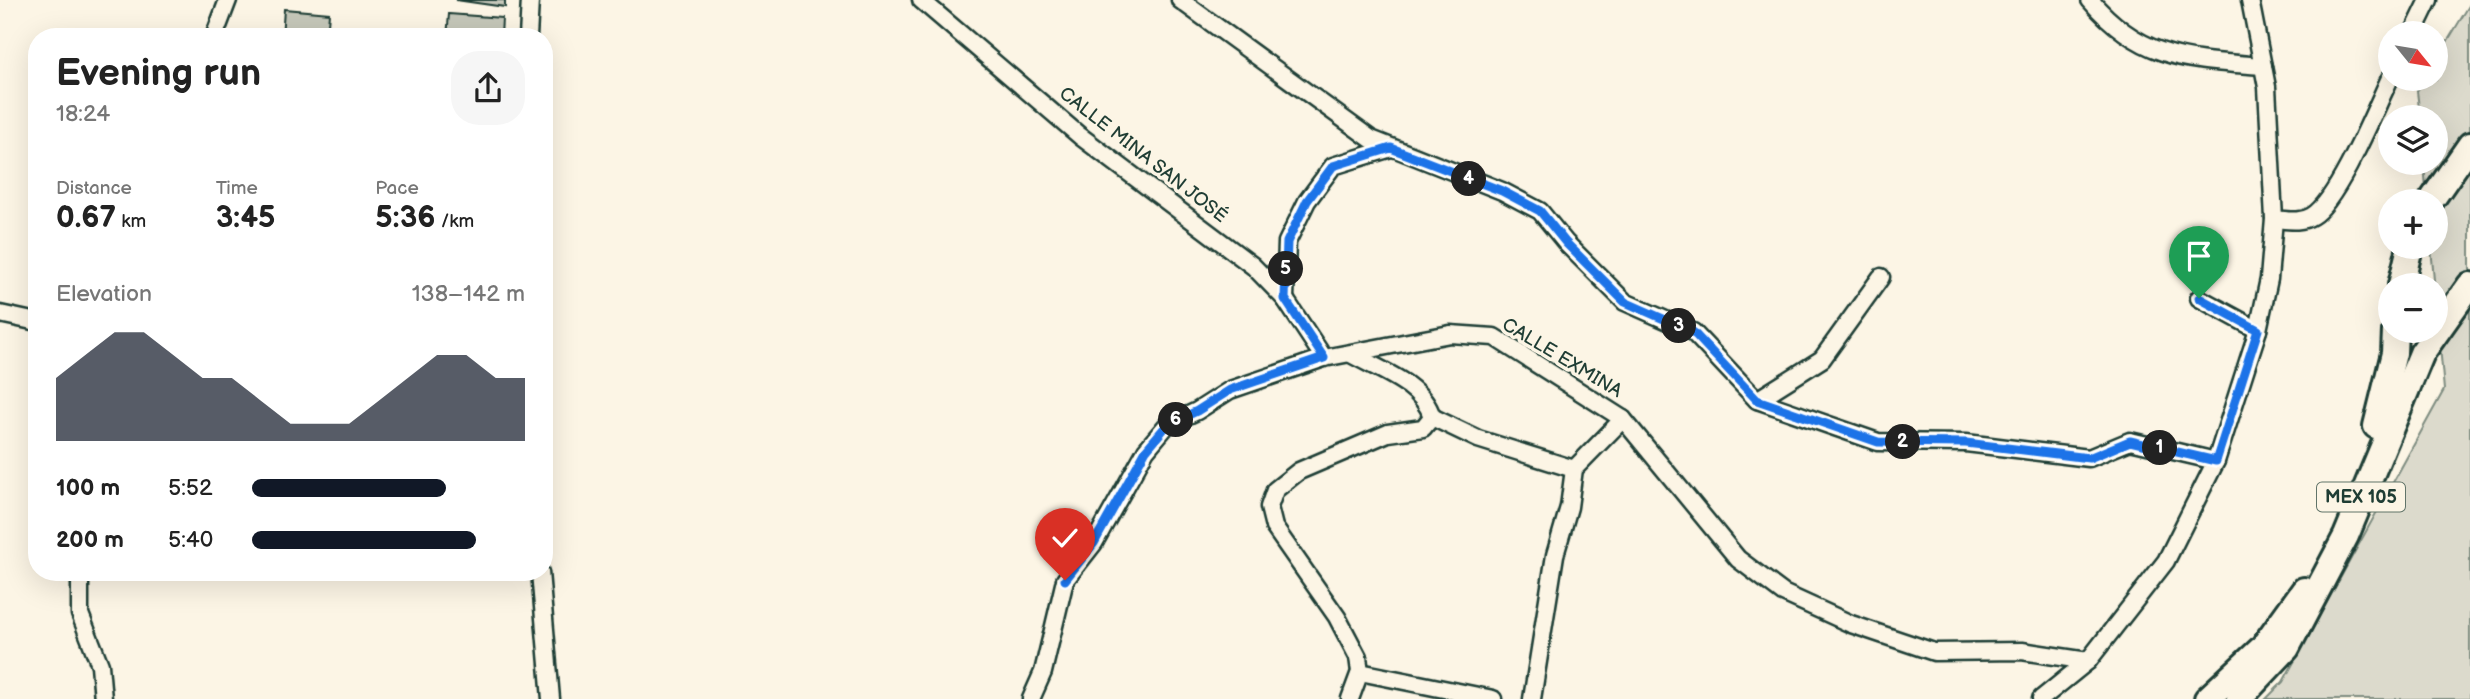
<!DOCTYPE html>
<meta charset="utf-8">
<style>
body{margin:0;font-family:"Balsamiq Sans",sans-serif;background:#f6f6f6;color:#222;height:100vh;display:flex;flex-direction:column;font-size:26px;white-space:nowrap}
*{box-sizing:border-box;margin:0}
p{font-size:23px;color:#767676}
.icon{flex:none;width:38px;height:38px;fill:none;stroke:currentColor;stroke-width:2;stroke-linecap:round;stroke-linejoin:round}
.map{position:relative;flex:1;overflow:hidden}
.drawer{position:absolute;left:28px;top:28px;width:525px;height:553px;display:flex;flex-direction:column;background:#fff;border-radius:28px;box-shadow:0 7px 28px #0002}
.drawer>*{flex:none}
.needle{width:46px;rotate:120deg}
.buttons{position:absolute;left:2378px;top:21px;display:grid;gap:14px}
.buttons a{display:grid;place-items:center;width:70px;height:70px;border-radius:50%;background:#fff;box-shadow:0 7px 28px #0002;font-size:35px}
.pin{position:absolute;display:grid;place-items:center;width:60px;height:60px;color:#fff;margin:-72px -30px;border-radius:50% 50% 50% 0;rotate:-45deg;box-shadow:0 0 7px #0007}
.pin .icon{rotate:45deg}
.km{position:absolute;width:35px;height:35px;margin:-18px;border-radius:50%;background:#222;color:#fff;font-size:19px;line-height:35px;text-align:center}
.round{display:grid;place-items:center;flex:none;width:74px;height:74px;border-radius:28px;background:#f6f6f6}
.head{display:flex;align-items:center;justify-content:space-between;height:119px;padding:0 28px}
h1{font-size:38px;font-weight:700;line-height:52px}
.stats{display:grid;grid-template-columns:repeat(3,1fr);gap:10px;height:119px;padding:7px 28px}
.stats div{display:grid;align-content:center}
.stats b{font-size:30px;font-weight:700}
.stats small{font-size:19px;font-weight:400}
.stats p{font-size:19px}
.chart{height:196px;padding:14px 28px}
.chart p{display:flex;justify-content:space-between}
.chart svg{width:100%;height:126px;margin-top:7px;fill:#111827;opacity:.7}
ul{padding:0 28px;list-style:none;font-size:23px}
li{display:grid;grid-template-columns:112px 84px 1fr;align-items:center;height:52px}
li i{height:18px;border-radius:9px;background:#111827}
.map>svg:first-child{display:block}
.green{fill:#dcdacc;stroke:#7e8c80;stroke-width:2}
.building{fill:#c5c7b9;stroke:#1f3d34;stroke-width:2}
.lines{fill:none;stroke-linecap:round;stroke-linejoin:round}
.minor-casing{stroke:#1f3d34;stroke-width:21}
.primary-casing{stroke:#1f3d34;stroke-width:30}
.minor{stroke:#fcf5e5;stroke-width:16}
.primary{stroke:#fcf5e5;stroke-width:24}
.route-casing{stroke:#fff;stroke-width:14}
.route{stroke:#1a73e8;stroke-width:9}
.labels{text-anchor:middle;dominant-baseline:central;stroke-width:7;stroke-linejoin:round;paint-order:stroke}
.shield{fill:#fcf5e5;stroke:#617469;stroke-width:2}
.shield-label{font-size:18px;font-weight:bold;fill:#1f3d34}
.street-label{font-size:19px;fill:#1f3d34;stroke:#fcf5e5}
</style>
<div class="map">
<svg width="2470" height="699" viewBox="0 0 2470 699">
<rect width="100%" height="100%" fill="#fcf5e5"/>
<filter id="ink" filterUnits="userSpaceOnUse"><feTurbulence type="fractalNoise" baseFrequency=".0143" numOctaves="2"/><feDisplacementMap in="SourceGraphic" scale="14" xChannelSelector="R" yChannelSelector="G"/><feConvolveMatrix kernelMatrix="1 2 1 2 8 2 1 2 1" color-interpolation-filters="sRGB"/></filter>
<g filter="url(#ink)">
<polygon class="green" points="2470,4 2470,699 2266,699 2283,682 2444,390 2431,247 2436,247 2436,201 2427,201 2424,163 2436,163 2436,117 2420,117 2417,91 2424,79 2436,79 2436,60"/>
<g class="building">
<polygon points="456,0 505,0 505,7"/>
<polygon points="284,9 329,13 327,37 282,37"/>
<polygon points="449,14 502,18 501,37 447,37"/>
</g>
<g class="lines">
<g class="minor-casing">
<g id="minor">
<polyline points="921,0 1080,136 1253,266 1285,299 1324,358"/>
<polyline points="1180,0 1371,139 1502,191 1540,211 1566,243 1625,302 1693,332 1757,400 1878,442 1966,443 2089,458 2130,441 2216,461"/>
<path d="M2090,0C2142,61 2189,60 2263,66"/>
<polyline points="2413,33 2429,0"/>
<polyline points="214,37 228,0"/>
<polyline points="528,37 530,0"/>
<path d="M2274,219C2287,220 2301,223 2312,216C2338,201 2376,108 2390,78"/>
<polyline points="2199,298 2258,330"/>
<polyline points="1285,299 1287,242 1307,201 1333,166 1391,148"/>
<polyline points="0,314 37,322"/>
<polyline points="1757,400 1822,359 1881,277"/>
<polyline points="1432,417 1478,439 1574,469"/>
<polyline points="80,572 80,614 100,665 103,699"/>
<polyline points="540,572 551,699"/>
<polyline points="1360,672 1493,699"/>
<polyline points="1031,699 1043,672 1065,580 1094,543 1146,450 1167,425 1197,411 1230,390 1324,358 1450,334 1494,337 1623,419 1738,559 1783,593 1851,624 1934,652 2022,651 2088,661"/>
<path d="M1350,699L1360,672L1358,657L1337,617L1274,527L1269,507L1275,490L1299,471L1388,433L1423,428L1432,417C1423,384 1379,370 1351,354"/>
<polyline points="1532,699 1555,555 1569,507 1574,469 1623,419"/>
<polyline points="2041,699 2088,661 2166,561 2216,461 2258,330 2269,279 2274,219 2267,87 2250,0"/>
</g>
</g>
<g class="primary-casing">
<g id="primary">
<polyline points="2431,201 2470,145"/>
<polyline points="2401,285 2410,247"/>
<polyline points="2376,426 2394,353 2395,331"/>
<polyline points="2207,699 2262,648 2304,590"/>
<polyline points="2239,699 2287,648 2346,536 2422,353 2470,285"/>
</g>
</g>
<use href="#minor" class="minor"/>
<use href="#primary" class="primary"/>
</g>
</g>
<g class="lines" filter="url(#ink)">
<g class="route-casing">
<polyline id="route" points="1065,580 1094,543 1146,450 1167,425 1197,411 1230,390 1324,358 1285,299 1287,242 1307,201 1333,166 1391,148 1502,191 1540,211 1566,243 1625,302 1693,332 1757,400 1878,442 1966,443 2089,458 2130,441 2216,461 2258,330 2199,298"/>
</g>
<use href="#route" class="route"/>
</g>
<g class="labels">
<rect class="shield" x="2317" y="482.5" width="88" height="29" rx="5"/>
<g class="shield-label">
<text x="2361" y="497">MEX 105</text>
</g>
<g class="street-label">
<text transform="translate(1143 155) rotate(38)">CALLE MINA SAN JOSÉ</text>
<text transform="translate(1562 358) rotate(31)">CALLE EXMINA</text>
</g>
</g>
</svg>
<div class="buttons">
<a><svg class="needle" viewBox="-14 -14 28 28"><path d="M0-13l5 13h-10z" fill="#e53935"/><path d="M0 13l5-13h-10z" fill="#767676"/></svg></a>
<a><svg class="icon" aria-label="layers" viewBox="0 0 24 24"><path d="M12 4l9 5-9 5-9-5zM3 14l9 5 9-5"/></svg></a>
<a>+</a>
<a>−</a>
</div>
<div class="pin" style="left:2199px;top:298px;background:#1e9e55"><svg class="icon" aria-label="arrive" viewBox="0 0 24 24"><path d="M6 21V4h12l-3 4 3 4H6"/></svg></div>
<div class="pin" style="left:1065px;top:580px;background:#d93025"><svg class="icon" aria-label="check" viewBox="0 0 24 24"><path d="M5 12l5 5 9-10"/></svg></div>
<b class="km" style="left:2160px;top:448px">1</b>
<b class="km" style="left:1903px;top:442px">2</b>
<b class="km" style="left:1679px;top:326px">3</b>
<b class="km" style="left:1469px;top:179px">4</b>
<b class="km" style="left:1286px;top:269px">5</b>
<b class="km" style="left:1176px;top:420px">6</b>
<section class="drawer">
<div class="head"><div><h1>Evening run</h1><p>18:24</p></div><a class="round"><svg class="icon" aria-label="share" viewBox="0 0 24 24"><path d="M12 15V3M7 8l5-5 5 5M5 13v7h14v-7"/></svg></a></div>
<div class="stats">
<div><p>Distance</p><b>0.67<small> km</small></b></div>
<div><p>Time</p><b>3:45</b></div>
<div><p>Pace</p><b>5:36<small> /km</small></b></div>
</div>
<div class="chart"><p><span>Elevation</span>138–142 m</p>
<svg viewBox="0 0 160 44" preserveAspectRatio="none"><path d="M0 44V22L10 14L20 6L30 6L40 14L50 22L60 22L70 30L80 38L90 38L100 38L110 30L120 22L130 14L140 14L150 22L160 22V44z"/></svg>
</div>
<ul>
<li><b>100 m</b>5:52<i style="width:71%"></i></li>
<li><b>200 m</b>5:40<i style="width:82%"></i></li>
</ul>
</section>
</div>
